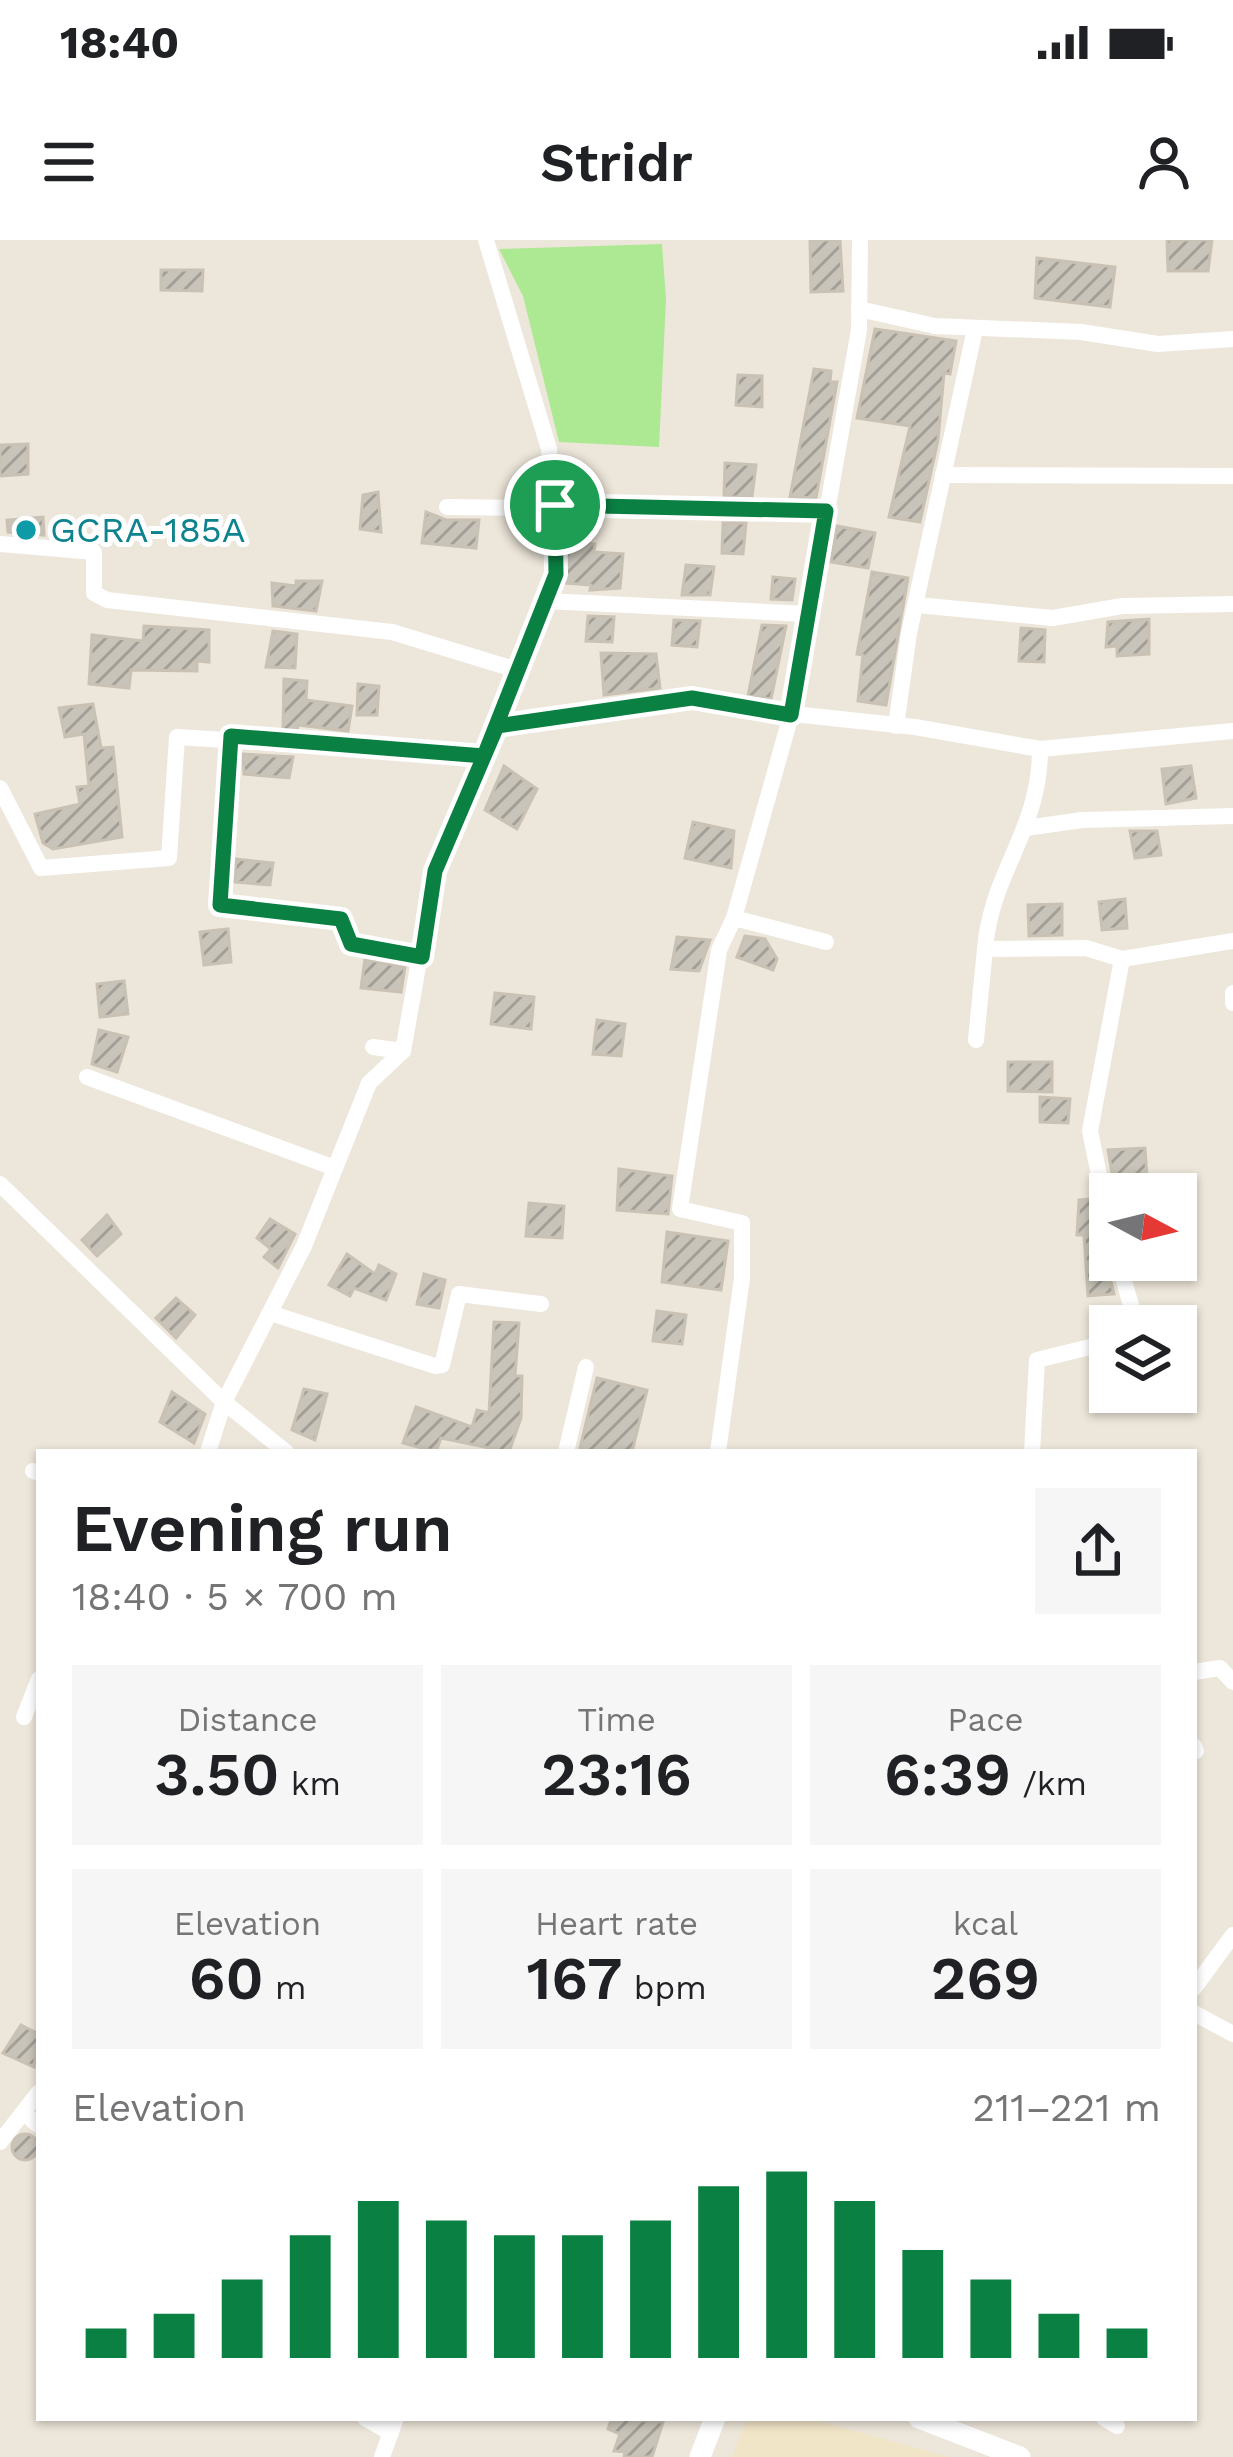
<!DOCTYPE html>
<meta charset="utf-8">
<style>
body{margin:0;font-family:"Work Sans",sans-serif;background:#f6f6f6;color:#202124;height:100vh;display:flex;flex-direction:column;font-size:45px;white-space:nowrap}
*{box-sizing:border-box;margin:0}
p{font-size:39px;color:#757577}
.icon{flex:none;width:66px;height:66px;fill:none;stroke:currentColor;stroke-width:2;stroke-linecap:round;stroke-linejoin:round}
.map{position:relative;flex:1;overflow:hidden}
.side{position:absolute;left:36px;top:1209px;width:1161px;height:972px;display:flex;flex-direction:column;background:#fff;border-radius:0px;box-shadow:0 3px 9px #0004}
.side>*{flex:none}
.needle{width:78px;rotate:97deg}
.controls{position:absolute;left:1089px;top:933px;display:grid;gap:24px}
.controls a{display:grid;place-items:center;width:108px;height:108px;border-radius:0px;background:#fff;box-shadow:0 3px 9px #0004;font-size:60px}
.pin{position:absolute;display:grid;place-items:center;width:102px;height:102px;color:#fff;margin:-51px;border:6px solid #fff;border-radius:50%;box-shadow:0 3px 12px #0007}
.round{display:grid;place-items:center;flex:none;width:126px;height:126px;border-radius:0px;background:#f6f6f6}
.overview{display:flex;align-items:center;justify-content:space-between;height:204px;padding:0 36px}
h1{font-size:66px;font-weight:600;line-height:90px}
.metrics{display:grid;grid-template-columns:repeat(3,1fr);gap:18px;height:204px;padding:12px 36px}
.metrics div{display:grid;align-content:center;border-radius:0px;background:#f6f6f6;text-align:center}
.metrics b{font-size:60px;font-weight:600}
.metrics small{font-size:33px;font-weight:400}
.metrics p{font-size:33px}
.chart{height:336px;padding:24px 36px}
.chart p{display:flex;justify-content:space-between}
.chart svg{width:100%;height:216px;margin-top:12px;stroke:#0b8043;stroke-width:6}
.status{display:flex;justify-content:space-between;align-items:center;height:84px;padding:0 60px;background:#fff;direction:ltr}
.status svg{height:33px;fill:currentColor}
header{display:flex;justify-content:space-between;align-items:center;height:156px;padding:0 36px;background:#fff;font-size:54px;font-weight:600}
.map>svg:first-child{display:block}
.education{fill:#f1e5c8}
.park{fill:#ace992}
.building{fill:url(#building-hatch);stroke:#c9c2b4;stroke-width:3}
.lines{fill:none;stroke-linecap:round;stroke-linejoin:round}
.street{stroke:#fff;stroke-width:16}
.secondary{stroke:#fff;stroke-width:21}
.route-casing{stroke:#fff;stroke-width:24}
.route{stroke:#0b8043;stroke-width:15}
.culture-dot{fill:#0f9aa8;stroke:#fff;stroke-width:4.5}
.labels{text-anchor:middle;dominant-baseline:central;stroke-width:10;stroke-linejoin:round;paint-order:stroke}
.culture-label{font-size:36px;fill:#0d838f;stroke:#fff;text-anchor:start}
</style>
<div class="status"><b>18:40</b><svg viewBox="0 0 49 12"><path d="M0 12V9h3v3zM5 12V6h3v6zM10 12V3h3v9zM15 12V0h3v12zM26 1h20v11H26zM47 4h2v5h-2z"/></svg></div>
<header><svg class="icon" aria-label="menu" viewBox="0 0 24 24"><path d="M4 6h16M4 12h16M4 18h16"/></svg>Stridr<svg class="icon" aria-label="person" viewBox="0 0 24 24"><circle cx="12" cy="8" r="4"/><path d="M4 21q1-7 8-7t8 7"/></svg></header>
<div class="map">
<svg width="1233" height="2217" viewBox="0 0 1233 2217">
<defs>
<pattern id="building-hatch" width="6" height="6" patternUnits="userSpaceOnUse" patternTransform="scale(3)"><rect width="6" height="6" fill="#c8c4b9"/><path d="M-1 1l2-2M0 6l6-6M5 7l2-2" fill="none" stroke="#a39f97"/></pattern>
</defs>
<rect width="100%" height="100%" fill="#ede6da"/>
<polygon class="education" points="747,2178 808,2178 949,2217 732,2217"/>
<polygon class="park" points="662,4 666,59 659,207 559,202 523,56 499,9"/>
<g class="building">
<polygon points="810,0 840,0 843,51 811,52"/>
<polygon points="1167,0 1212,0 1208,31 1168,31"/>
<polygon points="1037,18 1115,27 1110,67 1035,58"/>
<polygon points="161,30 203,30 202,51 161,50"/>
<polygon points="875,89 956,101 950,134 944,133 938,200 920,282 889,277 910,186 857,178"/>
<polygon points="814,129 831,131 830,142 837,142 816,258 790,257"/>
<polygon points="738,135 762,136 762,167 736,165"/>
<polygon points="28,204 28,234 0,236 0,205"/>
<polygon points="725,223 756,225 752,257 724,257"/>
<polygon points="378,252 381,292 360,289 363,255"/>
<polygon points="426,272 446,280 479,280 476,308 422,303"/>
<polygon points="43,277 44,295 8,292 7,280"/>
<polygon points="723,283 746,283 743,314 722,313"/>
<polygon points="837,286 875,293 868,328 831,322"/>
<polygon points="567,301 595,304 594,312 623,314 620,348 590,350 591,345 566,343"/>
<polygon points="686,325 714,327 710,355 682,355"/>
<polygon points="872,332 908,338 886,465 858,461 863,415 857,414"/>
<polygon points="773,337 795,339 792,360 771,359"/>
<polygon points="296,341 322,341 316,371 273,366 272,343 296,346"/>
<polygon points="588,376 614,377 612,402 586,401"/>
<polygon points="1149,379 1149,414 1117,416 1117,406 1106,407 1108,382"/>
<polygon points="674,380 700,381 697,407 672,405"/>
<polygon points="762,385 786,386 771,459 748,456"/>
<polygon points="144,386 209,390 209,422 197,421 197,431 131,430 129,448 89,444 92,395 143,401"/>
<polygon points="1021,388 1045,390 1044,422 1019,421"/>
<polygon points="273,391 297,394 295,428 266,427"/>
<polygon points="601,413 656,414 660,448 604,455"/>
<polygon points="284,439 307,441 306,460 352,466 348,491 298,485 297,492 283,491"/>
<polygon points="358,444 379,446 377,475 357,475"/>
<polygon points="93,464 101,508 113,507 122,597 53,609 43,603 35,574 80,564 77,547 89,546 84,494 65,497 59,468"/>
<polygon points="243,514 293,517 289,538 244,534"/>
<polygon points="504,526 537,549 517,589 485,570"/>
<polygon points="1191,526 1196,558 1166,564 1162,529"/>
<polygon points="693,582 734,591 731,628 685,618"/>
<polygon points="1130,591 1157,591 1161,615 1135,618"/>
<polygon points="236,619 273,623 270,645 234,642"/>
<polygon points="1125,659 1127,688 1102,690 1099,662"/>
<polygon points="1062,664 1062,695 1029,696 1028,665"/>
<polygon points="228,689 231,722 204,725 200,692"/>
<polygon points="745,696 765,699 777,719 773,730 737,717"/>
<polygon points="677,697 710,700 699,731 671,729"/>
<polygon points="365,719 405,727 401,752 361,748"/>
<polygon points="124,741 128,774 100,777 97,744"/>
<polygon points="495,753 534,757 531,789 491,784"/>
<polygon points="597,780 625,784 621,816 593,814"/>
<polygon points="99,790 128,797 117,832 92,824"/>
<polygon points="1008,822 1052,822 1052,852 1008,851"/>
<polygon points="1040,857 1070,859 1068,883 1040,882"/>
<polygon points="1145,908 1147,936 1113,939 1108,910"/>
<polygon points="619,929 672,936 668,974 617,970"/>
<polygon points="1091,959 1098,1002 1109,1001 1106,1022 1114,1054 1088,1056 1084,995 1077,995 1079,960"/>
<polygon points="529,963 564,966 562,998 526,996"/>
<polygon points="107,975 121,994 97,1016 82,1000"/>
<polygon points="270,979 295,994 278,1028 264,1017 271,1009 257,998"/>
<polygon points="667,992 728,1001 721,1050 662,1042"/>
<polygon points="347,1014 375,1034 379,1025 396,1034 386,1060 354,1048 350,1056 329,1045"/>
<polygon points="424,1034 445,1040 439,1068 417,1064"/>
<polygon points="176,1058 195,1075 176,1098 156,1078"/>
<polygon points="657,1071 686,1075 682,1104 653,1101"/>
<polygon points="494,1082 519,1083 515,1136 522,1136 521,1178 509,1212 441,1198 436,1212 403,1203 416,1167 472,1187 477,1170 489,1173"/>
<polygon points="597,1138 647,1150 632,1212 579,1212"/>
<polygon points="304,1149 327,1154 315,1200 292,1190"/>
<polygon points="172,1152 205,1174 194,1203 160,1182"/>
<polygon points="21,1785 39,1794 34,1827 3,1813"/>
<circle cx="25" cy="1907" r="13"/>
<polygon points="612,2178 663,2182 652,2217 624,2217 625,2212 614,2211 620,2194 608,2189"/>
</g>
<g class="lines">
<g class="street">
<polyline points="859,69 935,86 1081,92 1158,104 1233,99"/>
<polyline points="943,235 1233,236"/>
<polyline points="447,267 827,271"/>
<polyline points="0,304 94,312 94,353 107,360 392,392 520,431"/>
<polyline points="547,361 807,374"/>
<polyline points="917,365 1053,378 1122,366 1233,364"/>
<polyline points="498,486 692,458 719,466 915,487 1040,509 1233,491"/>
<polyline points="896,486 909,393 975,89"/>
<polyline points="231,496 220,665 341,679 351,704 422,717"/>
<path d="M1040,509C1040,591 991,632 985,709L1086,708L1122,719L1233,701"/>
<polyline points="0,548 41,628 169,618 177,497 485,516"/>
<polyline points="1026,588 1082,580 1233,576"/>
<polyline points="734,678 826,702"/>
<polyline points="1233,753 1233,763"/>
<polyline points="976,800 985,709"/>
<polyline points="373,807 403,811"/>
<polyline points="87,837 335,928"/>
<polyline points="0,944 224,1162 286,1212"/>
<polyline points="1110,989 1090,891 1122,719"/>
<polyline points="1118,1020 1137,1086"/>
<polyline points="270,1073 435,1126 442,1125 459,1054 541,1064"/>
<polyline points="208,1212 224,1162 304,1006 369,843 403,811 435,631 556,334 549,209 486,0"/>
<polyline points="566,1212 586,1127"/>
<polyline points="718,1212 742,1038 742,983 680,969 719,710 734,678 791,475 859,90 860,0"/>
<polyline points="1032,1212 1037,1120 1110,1102"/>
<polyline points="33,1231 39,1233"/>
<polyline points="1194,1432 1220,1428 1233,1442"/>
<polyline points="24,1477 39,1439"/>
<polyline points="1194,1506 1196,1511"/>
<polyline points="1194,1748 1233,1695"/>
<polyline points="1194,1773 1233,1794"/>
<polyline points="24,1873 39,1886"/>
<polyline points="0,1902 39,1852"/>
<polyline points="365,2178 391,2193"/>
<polyline points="1104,2178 1117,2186"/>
<polyline points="382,2217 396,2178"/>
</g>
<g class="secondary">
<polyline points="919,2178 1020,2217"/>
<polyline points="700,2217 715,2178"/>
</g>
</g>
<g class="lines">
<g class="route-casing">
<polyline id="route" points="555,265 556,334 484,516 231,496 220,665 341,679 351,704 422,717 435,631 497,486 692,458 791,475 826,271 555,265"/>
</g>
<use href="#route" class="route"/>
</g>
<circle class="culture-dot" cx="26" cy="290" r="12"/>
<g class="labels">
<g class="culture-label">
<text x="50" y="290">GCRA-185A</text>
</g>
</g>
</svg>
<div class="controls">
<a><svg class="needle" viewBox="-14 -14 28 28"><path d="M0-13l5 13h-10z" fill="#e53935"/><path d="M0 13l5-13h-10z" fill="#757577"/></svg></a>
<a><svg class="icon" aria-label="layers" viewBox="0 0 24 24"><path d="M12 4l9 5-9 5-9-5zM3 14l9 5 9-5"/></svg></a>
</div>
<div class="pin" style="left:555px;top:265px;background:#1e9e55"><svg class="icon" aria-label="arrive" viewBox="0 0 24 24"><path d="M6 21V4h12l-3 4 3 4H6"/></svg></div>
<section class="side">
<div class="overview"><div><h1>Evening run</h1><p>18:40 · 5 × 700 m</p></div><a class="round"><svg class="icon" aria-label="share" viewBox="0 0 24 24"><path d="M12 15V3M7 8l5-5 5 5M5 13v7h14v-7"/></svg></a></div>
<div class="metrics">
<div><p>Distance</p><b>3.50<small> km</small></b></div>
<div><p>Time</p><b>23:16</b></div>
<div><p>Pace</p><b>6:39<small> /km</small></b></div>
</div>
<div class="metrics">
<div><p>Elevation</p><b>60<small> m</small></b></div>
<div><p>Heart rate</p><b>167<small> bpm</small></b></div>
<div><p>kcal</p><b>269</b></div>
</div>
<div class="chart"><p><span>Elevation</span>211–221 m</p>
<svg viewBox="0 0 160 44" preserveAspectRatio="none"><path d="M5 44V38M15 44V35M25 44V28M35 44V19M45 44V12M55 44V16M65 44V19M75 44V19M85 44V16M95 44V9M105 44V6M115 44V12M125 44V22M135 44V28M145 44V35M155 44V38"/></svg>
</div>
</section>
</div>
